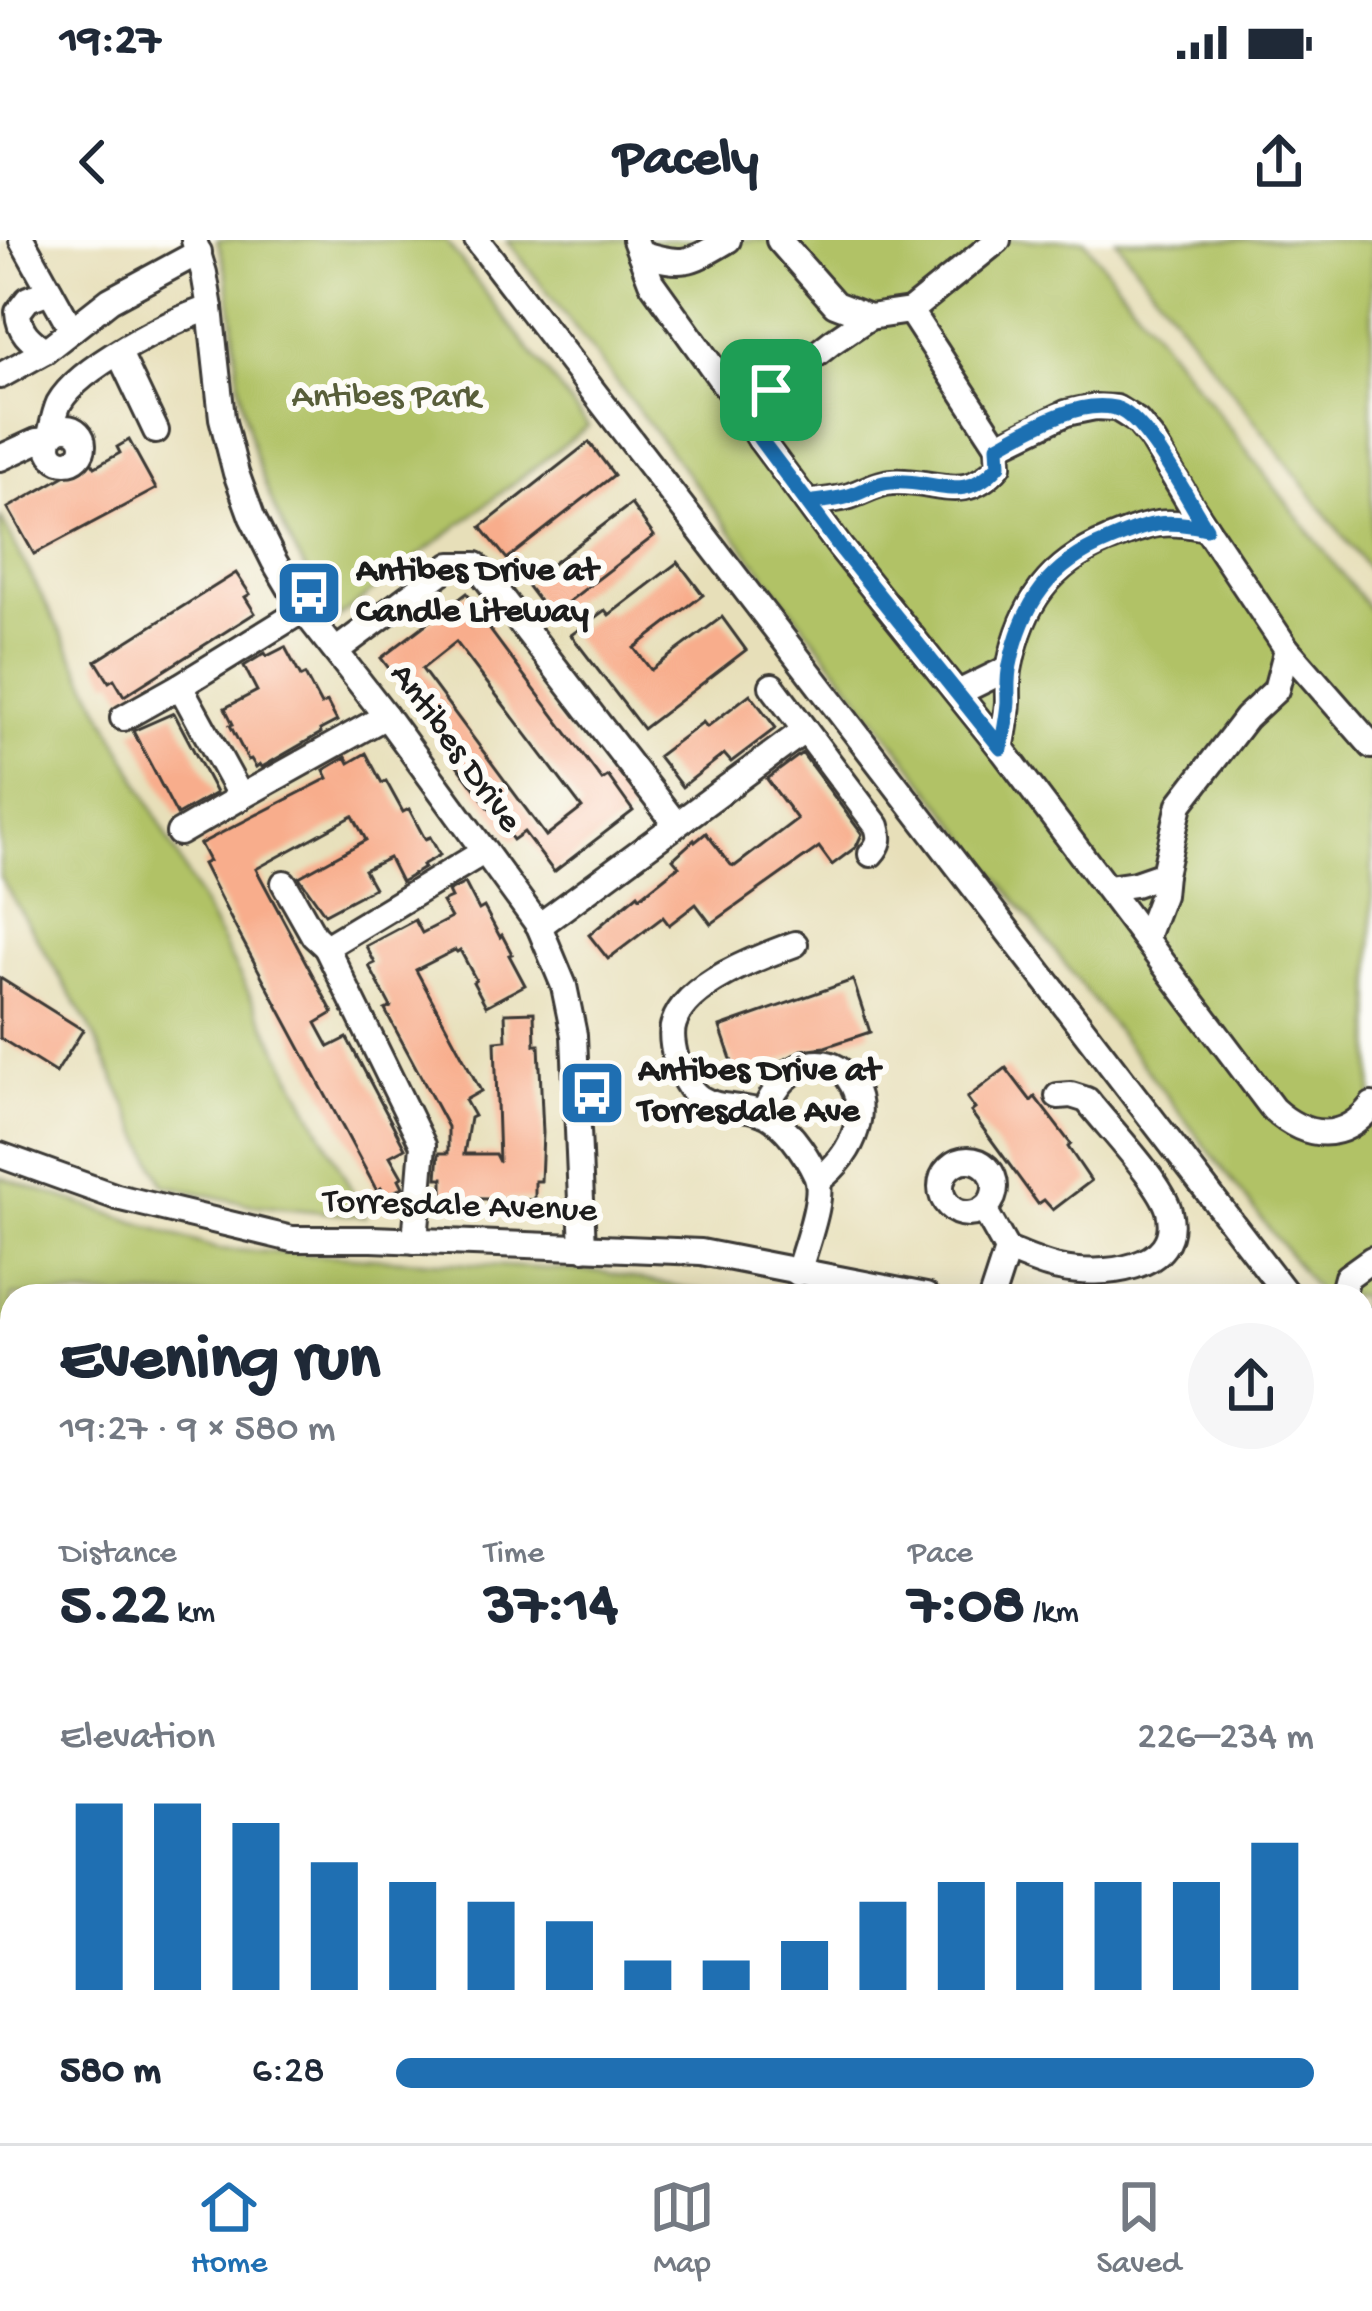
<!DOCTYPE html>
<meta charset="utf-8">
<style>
body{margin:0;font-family:"Gochi Hand",sans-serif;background:#f6f6f7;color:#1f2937;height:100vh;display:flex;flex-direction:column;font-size:45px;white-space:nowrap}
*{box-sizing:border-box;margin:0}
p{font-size:39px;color:#747a83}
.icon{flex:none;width:66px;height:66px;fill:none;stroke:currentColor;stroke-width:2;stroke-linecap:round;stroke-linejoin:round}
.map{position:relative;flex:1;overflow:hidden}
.details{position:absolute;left:0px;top:1044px;width:1374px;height:861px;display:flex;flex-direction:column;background:#fff;border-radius:36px 36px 0 0;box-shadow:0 6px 30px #0003}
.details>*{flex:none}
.pin{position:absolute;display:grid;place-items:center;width:102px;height:102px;color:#fff;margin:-51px;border-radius:24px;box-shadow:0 6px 18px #0006}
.round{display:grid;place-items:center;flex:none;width:126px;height:126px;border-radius:63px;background:#f6f6f7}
.headline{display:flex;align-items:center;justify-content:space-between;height:204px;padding:0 60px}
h1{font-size:66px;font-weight:800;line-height:90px}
.stats{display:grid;grid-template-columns:repeat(3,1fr);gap:18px;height:204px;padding:12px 60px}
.stats div{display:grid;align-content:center}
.stats b{font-size:60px;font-weight:800}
.stats small{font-size:33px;font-weight:400}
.stats p{font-size:33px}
.chart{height:336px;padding:24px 60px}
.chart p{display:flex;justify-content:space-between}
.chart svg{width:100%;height:216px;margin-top:12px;stroke:#1f6fb2;stroke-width:6}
ul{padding:0 60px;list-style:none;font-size:39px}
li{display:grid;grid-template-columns:192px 144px 1fr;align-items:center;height:90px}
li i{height:30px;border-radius:15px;background:#1f6fb2}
.status{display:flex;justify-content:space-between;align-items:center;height:84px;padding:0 60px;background:#fff;direction:ltr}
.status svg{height:33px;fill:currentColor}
header{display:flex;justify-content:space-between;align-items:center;height:156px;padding:0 60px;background:#fff;font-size:54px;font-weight:800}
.dock{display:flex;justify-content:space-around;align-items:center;height:168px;border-top:3px solid #e0e1e3;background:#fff;font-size:33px;color:#747a83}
.dock a{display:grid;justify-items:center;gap:6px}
.dock .current{color:#1f6fb2}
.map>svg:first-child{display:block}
.green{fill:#b1c266;stroke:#666f41;stroke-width:3}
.forest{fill:#8ca85b;stroke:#54623c;stroke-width:3}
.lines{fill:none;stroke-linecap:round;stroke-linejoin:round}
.stream{stroke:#72bceb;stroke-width:4.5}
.building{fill:#f8ad8c;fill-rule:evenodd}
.minor-casing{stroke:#3a3934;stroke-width:30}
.minor{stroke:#fff;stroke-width:24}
.route-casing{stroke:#fff;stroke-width:24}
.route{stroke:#1f6fb2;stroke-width:15}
.labels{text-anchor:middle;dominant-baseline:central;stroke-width:12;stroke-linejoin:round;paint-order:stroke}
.park-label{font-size:36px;fill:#585e3a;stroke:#fdfcf7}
.poi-label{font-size:36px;font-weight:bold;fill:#1c1c1c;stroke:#fdfcf7;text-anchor:start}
.street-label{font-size:36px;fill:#1c1c1c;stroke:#fdfcf7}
</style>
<div class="status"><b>19:27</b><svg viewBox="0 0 49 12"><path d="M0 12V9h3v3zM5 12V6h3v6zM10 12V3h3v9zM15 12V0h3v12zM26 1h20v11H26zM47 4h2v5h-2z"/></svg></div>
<header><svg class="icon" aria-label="back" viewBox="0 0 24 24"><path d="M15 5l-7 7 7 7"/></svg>Pacely<svg class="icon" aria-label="share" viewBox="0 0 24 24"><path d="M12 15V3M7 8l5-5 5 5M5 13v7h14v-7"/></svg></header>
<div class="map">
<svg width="1372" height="1903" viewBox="0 0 1372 1903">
<rect width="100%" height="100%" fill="#fdfcf7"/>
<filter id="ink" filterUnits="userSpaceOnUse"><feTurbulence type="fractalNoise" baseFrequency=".00833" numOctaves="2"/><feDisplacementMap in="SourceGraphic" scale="24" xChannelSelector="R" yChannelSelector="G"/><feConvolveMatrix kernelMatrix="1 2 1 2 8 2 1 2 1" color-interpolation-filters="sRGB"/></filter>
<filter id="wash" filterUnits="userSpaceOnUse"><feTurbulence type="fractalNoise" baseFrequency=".004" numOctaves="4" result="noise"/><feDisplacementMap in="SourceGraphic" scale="48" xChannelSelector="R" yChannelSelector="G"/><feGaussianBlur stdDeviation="2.7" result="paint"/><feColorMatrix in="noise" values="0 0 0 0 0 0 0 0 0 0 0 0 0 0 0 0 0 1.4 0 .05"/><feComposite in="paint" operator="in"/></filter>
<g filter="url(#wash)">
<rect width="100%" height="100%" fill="#e7dfb9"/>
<g class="green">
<path d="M217,0H445L588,186L338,378C287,309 253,232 240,148C233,99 234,47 217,0Z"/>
<polygon points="507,0 1084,0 1372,373 1372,1130 1362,1115 1362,1056 1321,1056"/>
<polygon points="1116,0 1372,0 1372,334"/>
<polygon points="0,276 365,976 252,965 164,945 89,785 0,637"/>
<polygon points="0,937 217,1009 602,1032 727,1056 12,1056 12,1299 0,1293"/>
<polygon points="1362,1508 1372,1522 1372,1612 1364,1618 1372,1615 1372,1903 632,1903 626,1893 1362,1893"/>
</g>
<g class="forest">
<polygon points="12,1176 12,1299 0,1296 0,1179"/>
<polygon points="1362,1635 1372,1644 1372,1903 1356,1903 1351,1893 1362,1893"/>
<polygon points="867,1893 961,1893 966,1903 850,1903"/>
</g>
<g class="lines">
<polyline class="stream" points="0,1175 12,1177"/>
</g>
<g id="blocks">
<g class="building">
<polygon points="129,200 156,249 34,314 8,268 91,221 95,227 120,213 117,207"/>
<polygon points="589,202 614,235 507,319 481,287"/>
<polygon points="631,264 654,296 550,376 526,344"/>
<polygon points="678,322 703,355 634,408 651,430 722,377 746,410 643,489 571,395 605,370 609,375"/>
<polygon points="236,333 250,354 245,357 255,373 124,456 114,439 109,442 96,421"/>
<path d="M467,353L493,387L490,390L602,540L608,536L633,571L554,632L524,592L513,600L412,465L415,463L381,418ZM456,402L582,568L546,596L422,429Z"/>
<polygon points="285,407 301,437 305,435 321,465 327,462 337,481 320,490 321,493 262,527 260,524 256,527 251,519 248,520 230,485 233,484 225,468 257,451 244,426 265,413 267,416"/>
<polygon points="750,454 776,488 731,522 724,514 682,547 658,516 703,482 707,487"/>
<polygon points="174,473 216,553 177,575 133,491"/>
<polygon points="366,513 382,543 386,541 403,572 409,569 425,599 430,597 440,615 422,625 424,628 401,642 389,618 364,630 374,648 325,674 299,637 366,600 353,576 256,629 333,773 316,783 329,807 347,798 405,908 390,916 402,937 399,939 403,947 386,956 381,948 377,951 369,936 231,679 203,624 209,621 200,604 328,538 324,530 346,517 349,523"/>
<polygon points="802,513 862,594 856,607 832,625 819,607 711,684 696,664 669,685 663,677 608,719 589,695 638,654 640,657 679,626 673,619 694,600 695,602 706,593 731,625 735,626 797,579 767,539"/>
<polygon points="465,643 479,670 484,667 500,697 502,695 512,714 509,715 525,745 486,766 473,742 476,740 460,710 457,712 455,710 416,730 481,851 465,860 474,876 470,878 464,914 495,914 499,922 495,801 506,800 505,773 534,772 535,805 539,805 543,893 541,941 535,941 535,960 443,958 443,938 437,938 439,913 448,913 448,887 385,770 391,767 369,726 375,723 366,706 415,680 422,693 451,678 442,662 451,658 448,652"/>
<polygon points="0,738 83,790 56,833 0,798"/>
<polygon points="853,740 870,792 825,807 802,810 782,821 737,837 720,787"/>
<polygon points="1006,828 1031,861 1035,857 1071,904 1068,907 1091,941 1053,970 1044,960 1038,964 971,872 975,869 967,858"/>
</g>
</g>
</g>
<g filter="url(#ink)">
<use href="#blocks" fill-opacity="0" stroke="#3a3934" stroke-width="3"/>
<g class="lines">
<g class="minor-casing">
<g id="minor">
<polyline points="22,0 72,90"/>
<polyline points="194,0 204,33 210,68 222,178 236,233 252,277 274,321 303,370 386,476 539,686 564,746 574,795 583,1008"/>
<polyline points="477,0 1288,1056"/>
<path d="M635,0L651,42L730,152L760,199L840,307L1001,508L1273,869C1306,899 1343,903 1372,865"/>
<polyline points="779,0 835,64 869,77 910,71 998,206"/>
<path d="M640,13C684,27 689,23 728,0"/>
<polyline points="910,71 998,0"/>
<path d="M45,111C30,100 19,92 18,72L28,59L50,51"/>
<polyline points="119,113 156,191"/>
<polyline points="0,136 45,111 110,60 199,12"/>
<circle cx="66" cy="205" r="17"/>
<polyline points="760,199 771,150 832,102 869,77"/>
<path d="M0,218L37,201L49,200C52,188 54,174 59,163C79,127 170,81 210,68"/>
<path d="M808,263C821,261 834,260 846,257C862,253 875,243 892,242C936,239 964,266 999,225L998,206L1066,173L1095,167L1116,168L1137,181L1151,198L1189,262L1287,409L1372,506"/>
<polyline points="303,370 180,446 241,557 386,476"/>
<polyline points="337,410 451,325 476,325 676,584"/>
<path d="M772,446L877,586C881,598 880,604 871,614"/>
<polyline points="958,453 1009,428"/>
<polyline points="123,478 180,446"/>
<path d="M1001,508C1004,492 1007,477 1008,462C1008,450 1007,437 1010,425C1022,364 1050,324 1108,300C1150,284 1160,278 1206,288"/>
<polyline points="179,593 241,557"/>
<polyline points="284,643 314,696 326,707"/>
<polyline points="1108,648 1135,644 1164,634 1180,564 1246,478 1276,450 1287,409"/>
<polyline points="539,686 805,490"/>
<polyline points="1146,697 1162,655 1164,634"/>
<path d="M795,704C759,717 686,744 674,783C670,794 673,808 676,819C681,833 688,850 700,858C720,871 741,864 762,873C784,881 806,914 816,935C826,956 804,1009 798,1033"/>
<path d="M763,873C769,862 775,849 784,840C839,785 901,876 819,940"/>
<polyline points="0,915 117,957 292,999 372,999 701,1012 926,1056"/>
<circle cx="968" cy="947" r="27"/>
<polyline points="984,969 1007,1010 992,1056"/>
<polyline points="415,1001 423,905 326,707 485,611"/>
<path d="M1007,1010C1024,1016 1042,1025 1059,1028C1098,1037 1184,1032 1169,971C1162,943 1107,886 1087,860L1071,855L1058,856"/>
<polyline points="1342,1056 1347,1037 1372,1019"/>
<polyline points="1362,1079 1372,1093"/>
<polyline points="1362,1152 1372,1165"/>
<polyline points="1362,1287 1372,1291"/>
<polyline points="1362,1426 1372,1427"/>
<polyline points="0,1432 12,1433"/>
<polyline points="497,1893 502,1903"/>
<polyline points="63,1903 64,1893"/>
</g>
</g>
<use href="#minor" class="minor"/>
</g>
</g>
<g class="lines" filter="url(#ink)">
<g class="route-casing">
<path id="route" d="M771,150L760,199L840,307L1001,508C1004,492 1007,477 1008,462C1008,450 1007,437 1010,425C1022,364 1050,324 1108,301C1148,284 1162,278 1206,288C1187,259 1146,176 1115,168C1078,159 1029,189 998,206L999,225C964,266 935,239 892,242C878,242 868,249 855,254C841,260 824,260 808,263L760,199L730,152L771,150"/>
</g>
<use href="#route" class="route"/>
</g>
<defs>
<g id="bus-square" transform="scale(3.45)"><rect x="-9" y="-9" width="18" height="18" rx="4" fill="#1f6fb2" stroke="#fdfcf7"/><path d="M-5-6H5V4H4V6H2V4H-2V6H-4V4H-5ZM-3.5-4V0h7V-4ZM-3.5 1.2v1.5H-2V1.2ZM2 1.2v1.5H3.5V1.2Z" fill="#fff"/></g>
</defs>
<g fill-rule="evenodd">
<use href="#bus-square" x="309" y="353"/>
<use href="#bus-square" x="592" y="853"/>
</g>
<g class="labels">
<g class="park-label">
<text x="386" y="158">Antibes Park</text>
</g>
<g class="poi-label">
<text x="356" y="332">Antibes Drive at<tspan x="356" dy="41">Candle Liteway</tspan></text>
<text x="638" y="832">Antibes Drive at<tspan x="638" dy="41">Torresdale Ave</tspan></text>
</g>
<g class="street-label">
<text transform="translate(454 509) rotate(54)">Antibes Drive</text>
<text transform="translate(460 968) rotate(2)">Torresdale Avenue</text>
</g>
</g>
</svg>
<div class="pin" style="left:771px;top:150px;background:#1e9e55"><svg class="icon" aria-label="arrive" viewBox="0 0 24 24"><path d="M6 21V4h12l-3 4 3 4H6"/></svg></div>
<section class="details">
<div class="headline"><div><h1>Evening run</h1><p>19:27 · 9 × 580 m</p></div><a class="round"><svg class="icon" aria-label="share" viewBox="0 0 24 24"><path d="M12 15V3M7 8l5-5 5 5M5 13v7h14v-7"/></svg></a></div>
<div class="stats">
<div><p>Distance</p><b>5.22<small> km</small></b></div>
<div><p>Time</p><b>37:14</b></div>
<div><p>Pace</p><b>7:08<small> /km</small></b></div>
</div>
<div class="chart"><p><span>Elevation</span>226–234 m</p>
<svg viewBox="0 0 160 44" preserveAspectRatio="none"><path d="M5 44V6M15 44V6M25 44V10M35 44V18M45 44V22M55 44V26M65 44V30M75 44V38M85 44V38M95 44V34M105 44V26M115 44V22M125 44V22M135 44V22M145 44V22M155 44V14"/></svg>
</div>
<ul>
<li><b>580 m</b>6:28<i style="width:100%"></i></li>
</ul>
</section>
</div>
<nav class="dock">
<a class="current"><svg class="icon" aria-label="home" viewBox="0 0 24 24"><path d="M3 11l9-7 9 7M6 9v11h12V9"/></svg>Home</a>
<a><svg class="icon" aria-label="map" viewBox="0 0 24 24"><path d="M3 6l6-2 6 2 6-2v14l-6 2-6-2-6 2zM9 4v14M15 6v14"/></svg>Map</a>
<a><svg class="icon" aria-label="saved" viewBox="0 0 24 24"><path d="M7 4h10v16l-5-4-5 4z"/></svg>Saved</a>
</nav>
